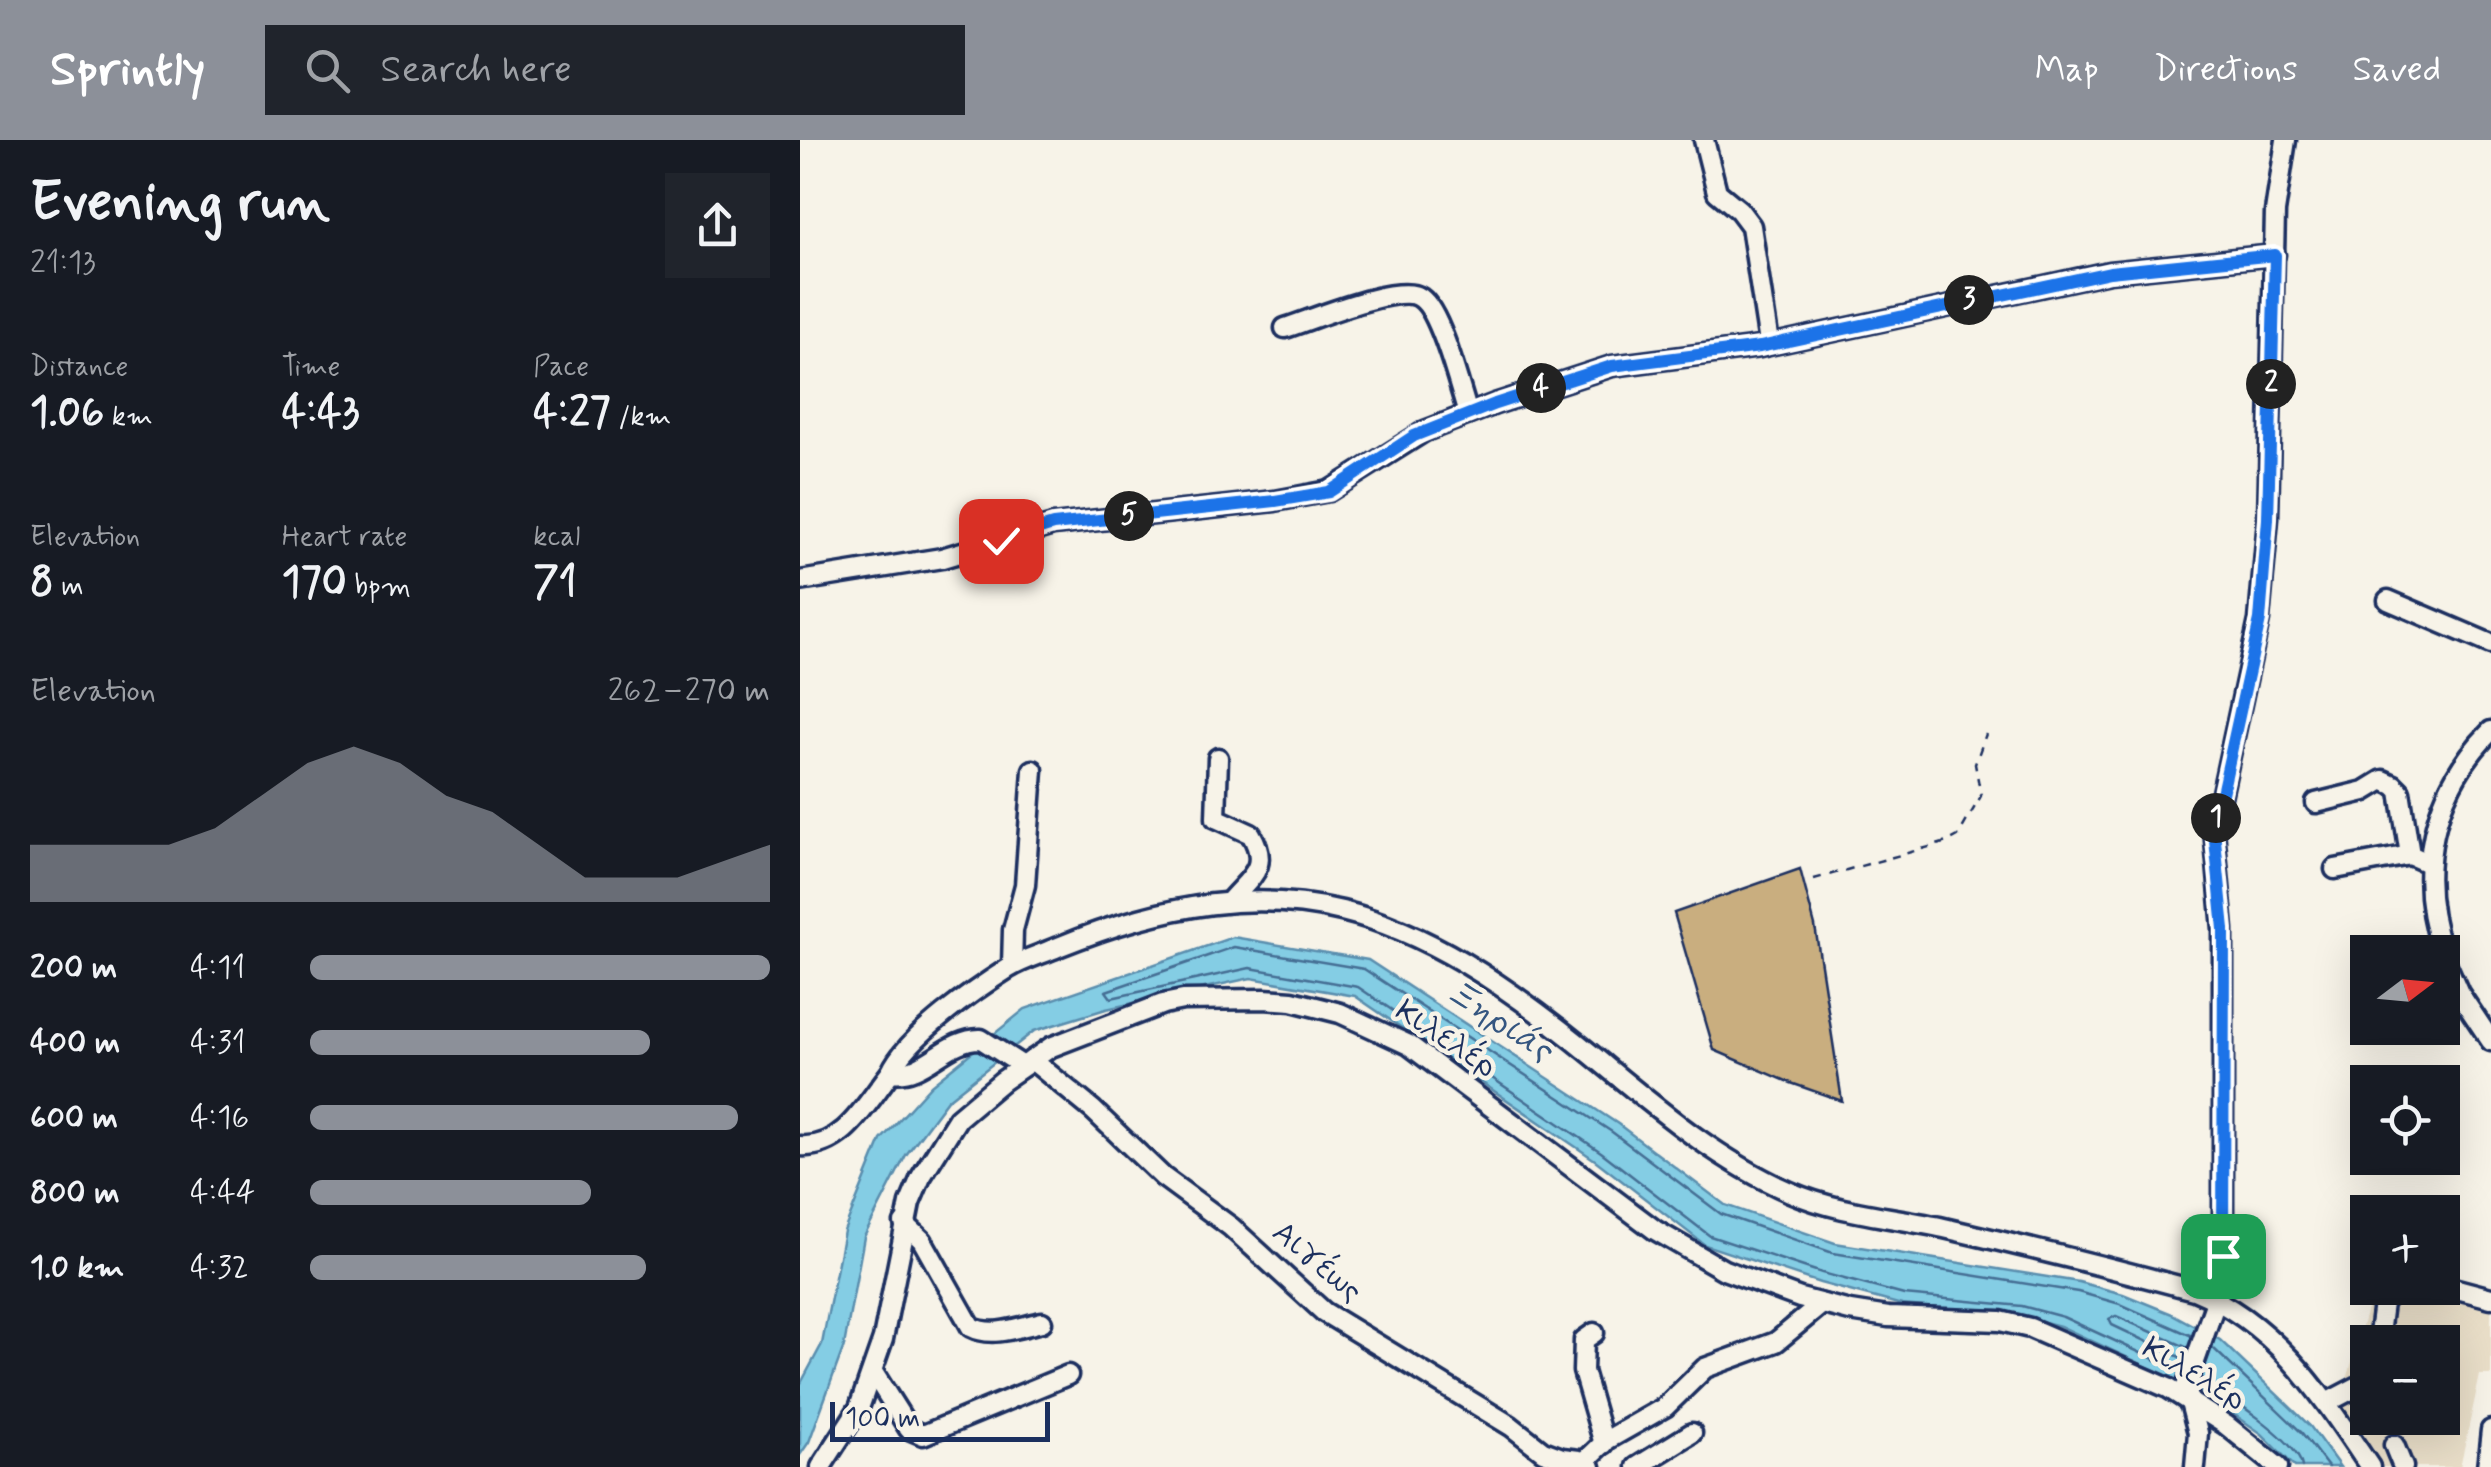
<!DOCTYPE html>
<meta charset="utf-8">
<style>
body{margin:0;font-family:Mynerve,sans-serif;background:#20242c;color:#f1f3f6;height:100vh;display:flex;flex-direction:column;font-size:38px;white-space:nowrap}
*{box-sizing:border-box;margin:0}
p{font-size:32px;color:#9ea1a6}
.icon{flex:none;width:55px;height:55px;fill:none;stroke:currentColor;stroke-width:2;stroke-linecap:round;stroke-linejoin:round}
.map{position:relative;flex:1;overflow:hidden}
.sheet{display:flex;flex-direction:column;background:#171b24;width:800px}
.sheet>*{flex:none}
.needle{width:65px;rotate:74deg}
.tools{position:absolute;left:1550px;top:795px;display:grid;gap:20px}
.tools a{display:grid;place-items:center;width:110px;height:110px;border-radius:0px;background:#171b24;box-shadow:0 10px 40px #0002;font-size:50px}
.scale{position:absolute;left:30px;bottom:25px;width:220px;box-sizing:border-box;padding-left:10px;border:5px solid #1b2f5e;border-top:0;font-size:28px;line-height:35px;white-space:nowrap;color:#1b2f5e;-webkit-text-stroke:8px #f7f3e8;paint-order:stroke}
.pin{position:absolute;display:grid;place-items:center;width:85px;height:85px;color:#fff;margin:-42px;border-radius:20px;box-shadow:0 5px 15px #0006}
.km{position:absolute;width:50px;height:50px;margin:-25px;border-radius:50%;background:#222;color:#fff;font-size:28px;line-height:50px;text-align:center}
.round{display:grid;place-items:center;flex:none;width:105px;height:105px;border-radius:0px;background:#20242c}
.summary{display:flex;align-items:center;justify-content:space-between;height:170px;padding:0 30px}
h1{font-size:55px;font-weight:800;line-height:75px}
.figures{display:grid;grid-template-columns:repeat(3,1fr);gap:15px;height:170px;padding:10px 30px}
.figures div{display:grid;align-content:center}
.figures b{font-size:42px;font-weight:800}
.figures small{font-size:28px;font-weight:400}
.figures p{font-size:28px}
.chart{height:280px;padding:20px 30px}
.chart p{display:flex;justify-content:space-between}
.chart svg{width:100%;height:180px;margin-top:10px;fill:#8c9099;opacity:.7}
ul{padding:0 30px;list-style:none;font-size:32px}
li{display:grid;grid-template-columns:160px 120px 1fr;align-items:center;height:75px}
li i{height:25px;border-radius:12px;background:#8c9099}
header{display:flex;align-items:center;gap:60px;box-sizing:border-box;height:140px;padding:0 50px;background:#8c9099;color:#fff}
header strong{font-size:48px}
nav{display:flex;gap:55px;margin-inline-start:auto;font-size:35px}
.search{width:700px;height:90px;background:#20242c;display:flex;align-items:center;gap:25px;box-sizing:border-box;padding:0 35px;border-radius:0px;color:#9ea1a6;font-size:38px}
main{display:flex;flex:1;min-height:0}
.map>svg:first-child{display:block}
.built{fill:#e9dec8;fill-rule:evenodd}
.water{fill:#84cde4;stroke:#5a8eae;stroke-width:2.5}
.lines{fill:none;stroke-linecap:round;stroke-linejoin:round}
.shore{stroke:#456e94;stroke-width:2.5}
.building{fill:#c9ae7f;stroke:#1b2f5e;stroke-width:2.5}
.minor-casing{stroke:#1b2f5e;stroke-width:25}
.path{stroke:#1b2f5e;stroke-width:2.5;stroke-dasharray:8 8;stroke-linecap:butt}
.minor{stroke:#f7f3e8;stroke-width:18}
.route-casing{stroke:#fff;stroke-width:20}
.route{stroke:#1a73e8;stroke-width:12}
.labels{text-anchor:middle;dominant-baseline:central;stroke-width:9;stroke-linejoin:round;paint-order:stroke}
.street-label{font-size:32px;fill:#1b2f5e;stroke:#f7f3e8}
.water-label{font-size:35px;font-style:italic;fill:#355680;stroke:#f7f3e8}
</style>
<header>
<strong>Sprintly</strong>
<div class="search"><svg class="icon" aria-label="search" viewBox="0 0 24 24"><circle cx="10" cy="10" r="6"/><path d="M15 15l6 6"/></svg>Search here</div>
<nav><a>Map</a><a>Directions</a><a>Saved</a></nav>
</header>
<main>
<section class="sheet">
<div class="summary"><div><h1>Evening run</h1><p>21:13</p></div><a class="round"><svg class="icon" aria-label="share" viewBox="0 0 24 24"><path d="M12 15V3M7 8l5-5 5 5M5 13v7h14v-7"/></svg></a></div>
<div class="figures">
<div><p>Distance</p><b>1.06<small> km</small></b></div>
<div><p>Time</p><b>4:43</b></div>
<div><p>Pace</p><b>4:27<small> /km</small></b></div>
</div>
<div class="figures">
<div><p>Elevation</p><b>8<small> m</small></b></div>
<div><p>Heart rate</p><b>170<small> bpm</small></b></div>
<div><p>kcal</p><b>71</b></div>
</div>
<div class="chart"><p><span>Elevation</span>262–270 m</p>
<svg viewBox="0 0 160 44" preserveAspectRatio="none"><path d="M0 44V30L10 30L20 30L30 30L40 26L50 18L60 10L70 6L80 10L90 18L100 22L110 30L120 38L130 38L140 38L150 34L160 30V44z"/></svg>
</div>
<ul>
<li><b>200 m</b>4:11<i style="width:100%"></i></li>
<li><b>400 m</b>4:31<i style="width:74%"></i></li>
<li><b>600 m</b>4:16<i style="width:93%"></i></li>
<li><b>800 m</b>4:44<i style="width:61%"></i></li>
<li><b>1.0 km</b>4:32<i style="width:73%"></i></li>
</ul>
</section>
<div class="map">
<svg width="1691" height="1327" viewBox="0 0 1691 1327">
<rect width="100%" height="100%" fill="#f7f3e8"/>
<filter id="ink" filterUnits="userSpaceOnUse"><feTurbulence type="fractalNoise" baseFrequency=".01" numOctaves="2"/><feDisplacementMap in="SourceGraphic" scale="20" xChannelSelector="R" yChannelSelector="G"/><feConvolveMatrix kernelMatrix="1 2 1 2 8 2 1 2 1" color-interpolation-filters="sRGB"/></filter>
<g filter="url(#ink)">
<path class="built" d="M1573,1148H1618L1691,1167V1235H1680L1660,1327H1581L1540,1264ZM1568,1202H1642V1278H1568Z"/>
<polygon class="water" points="433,797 568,820 818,984 925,1065 1035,1103 1279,1142 1323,1154 1372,1174 1420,1200 1510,1286 1540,1327 1495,1327 1462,1294 1405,1254 1260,1186 1221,1176 1102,1165 1020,1143 905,1105 795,1020 555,856 451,838 306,869 234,891 147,960 106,1015 64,1097 44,1206 9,1302 0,1315 0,1245 22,1204 44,1091 81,1000 131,945 225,869"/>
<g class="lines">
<g class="shore">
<polyline points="1412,1207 1502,1293 1528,1327"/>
<polyline points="1384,1219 1312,1185 1309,1179 1316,1176 1388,1208"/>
<polyline points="1380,1231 1263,1177 1222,1166 1104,1155 1022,1133 910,1096 801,1012 558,847 450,828 311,858 306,851 434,807 564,829 812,992 921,1074 1033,1113 1278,1152 1320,1164 1392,1196"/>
<path d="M1400,1241C1425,1253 1498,1300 1502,1327"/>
</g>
</g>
<polygon class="building" points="1000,729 1015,786 1042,961 991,943 914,910 874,773"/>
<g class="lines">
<g class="minor-casing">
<g id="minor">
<polyline points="904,0 917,52 939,70 951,86 969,203"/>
<path d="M485,188C511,180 600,142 621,158C641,172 660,249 668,274"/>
<polyline points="0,441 142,418 253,385 475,361 529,351 625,291 695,264 812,226 960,207 1309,132 1475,115"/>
<polyline points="1588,460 1691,504"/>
<path d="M418,618L416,678L451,694C471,728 449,738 430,761"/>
<polyline points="1516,663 1565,651 1583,640 1594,645 1600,651 1610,715 1628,723"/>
<polyline points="1535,729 1610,715"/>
<path d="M1642,812C1615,733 1631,651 1691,591"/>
<polyline points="1642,814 1659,853 1691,901"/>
<polyline points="212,826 213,790 225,745 233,630"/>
<polyline points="232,920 293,970 363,1037 431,1087 524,1172 711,1286 743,1311 762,1318 779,1320 791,1327"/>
<path d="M91,932C107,896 176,849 209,828C224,819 242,814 258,807C484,715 611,767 792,915C854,966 915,1019 990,1052C1038,1073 1093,1077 1144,1088C1227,1107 1311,1128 1394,1150C1477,1184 1522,1256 1570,1327"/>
<path d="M0,1006C44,1009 67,962 91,932C124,938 146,898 181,899L223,926"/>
<path d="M104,1083L122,1100L171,1187C192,1198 219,1187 242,1182"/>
<polyline points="1642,1145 1691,1158"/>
<polyline points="794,1193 784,1200 783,1231 804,1304"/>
<polyline points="1578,1202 1583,1163 1595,1148"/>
<polyline points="73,1232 109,1289 123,1295 268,1235"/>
<polyline points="1528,1262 1568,1241"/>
<polyline points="1594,1305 1603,1327"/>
<polyline points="784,1322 807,1300 865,1267 905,1228 976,1202 1022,1164"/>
<polyline points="21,1327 59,1268 83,1199 110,1063 121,1037 158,978 202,941 251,907 329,877 363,864 383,860 464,859 492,861 540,873 609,905 855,1090 924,1130 1000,1158 1050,1171 1088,1177 1200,1181 1230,1188 1368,1248 1426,1285 1478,1327"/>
<polyline points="837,1327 892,1293"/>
<polyline points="1395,1327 1398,1293 1386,1247 1421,1147 1423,1116 1423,789 1414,690 1459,480 1468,379 1475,72 1486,0"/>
<polyline points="1687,1327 1691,1290"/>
</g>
</g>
<polyline class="path" points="1014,739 1147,702 1158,696 1181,656 1175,624 1186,594"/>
<use href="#minor" class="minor"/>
</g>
</g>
<g class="lines" filter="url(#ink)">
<g class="route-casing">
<polyline id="route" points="201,401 253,385 475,361 529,352 614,296 695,264 812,226 960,207 1310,132 1475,115 1468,379 1460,480 1414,690 1424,789 1423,1116"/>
</g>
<use href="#route" class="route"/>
</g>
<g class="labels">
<g class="street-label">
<text transform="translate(646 899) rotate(33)">Κιλελέρ</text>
<text transform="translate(517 1122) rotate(40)">Αιγέως</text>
<text transform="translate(1394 1234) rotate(30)">Κιλελέρ</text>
</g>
<g class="water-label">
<text transform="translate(699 881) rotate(33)">Ξηριάς</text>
</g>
</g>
</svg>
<div class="tools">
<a><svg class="needle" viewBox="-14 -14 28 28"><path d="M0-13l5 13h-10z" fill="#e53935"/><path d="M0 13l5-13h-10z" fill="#9ea1a6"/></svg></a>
<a><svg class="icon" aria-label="locate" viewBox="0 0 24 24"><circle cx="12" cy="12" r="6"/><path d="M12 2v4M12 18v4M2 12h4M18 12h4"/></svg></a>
<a>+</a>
<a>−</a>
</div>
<div class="scale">100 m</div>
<div class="pin" style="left:1423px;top:1116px;background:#1e9e55"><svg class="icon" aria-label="arrive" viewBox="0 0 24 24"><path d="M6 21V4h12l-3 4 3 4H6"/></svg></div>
<div class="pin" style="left:201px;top:401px;background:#d93025"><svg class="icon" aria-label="check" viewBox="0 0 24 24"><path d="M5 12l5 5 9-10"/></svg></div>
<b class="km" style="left:1416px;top:678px">1</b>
<b class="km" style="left:1471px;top:244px">2</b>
<b class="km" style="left:1169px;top:160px">3</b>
<b class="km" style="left:741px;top:248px">4</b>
<b class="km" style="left:329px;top:376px">5</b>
</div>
</main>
